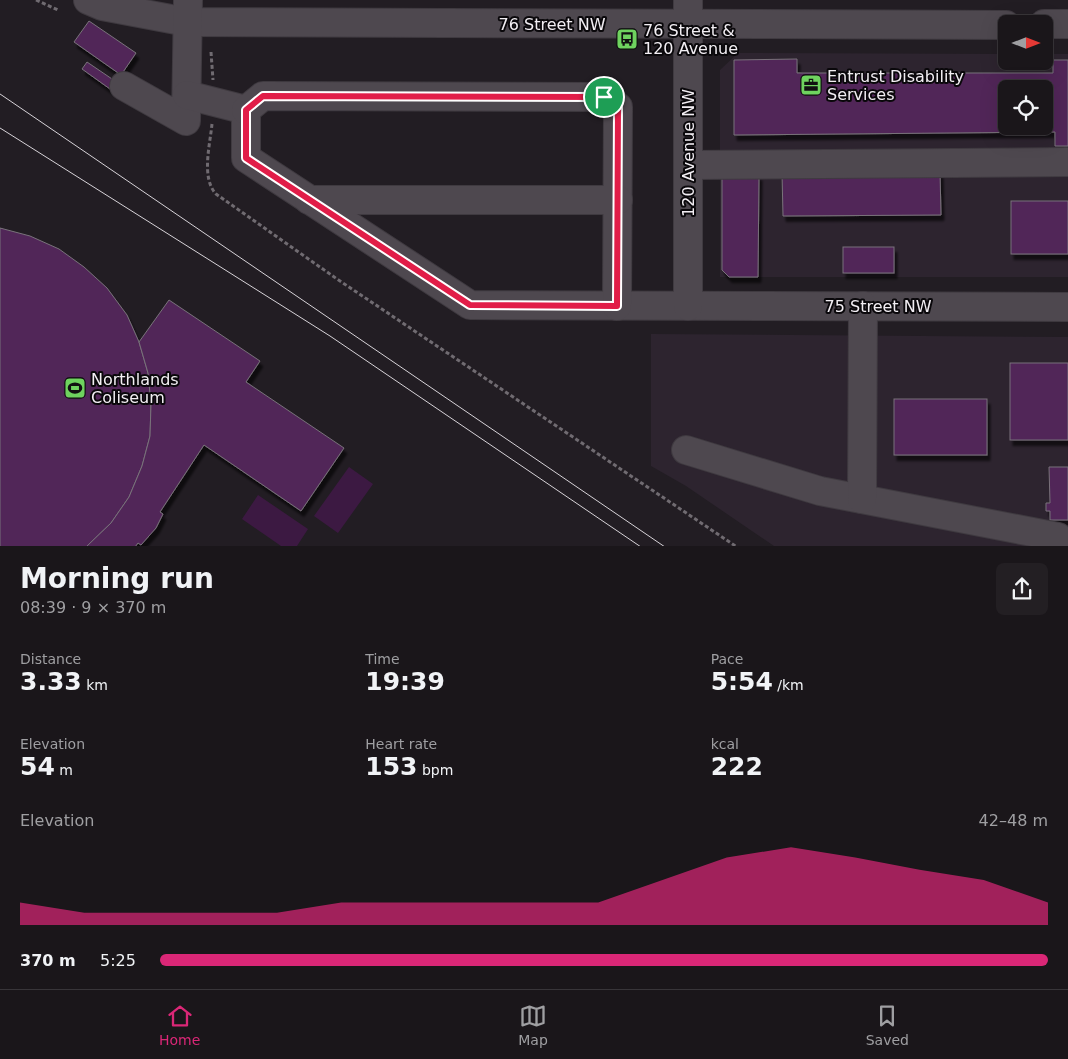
<!DOCTYPE html>
<meta charset="utf-8">
<style>
body{margin:0;font-family:"DejaVu Sans",sans-serif;background:#231f23;color:#f1f3f6;height:100vh;display:flex;flex-direction:column;font-size:19px;white-space:nowrap}
*{box-sizing:border-box;margin:0}
p{font-size:16px;color:#9f9fa2}
.icon{flex:none;width:28px;height:28px;fill:none;stroke:currentColor;stroke-width:2;stroke-linecap:round;stroke-linejoin:round}
.map{position:relative;height:546px;overflow:hidden}
.panel{display:flex;flex-direction:column;background:#1a161a;flex:1}
.panel>*{flex:none}
.needle{width:32px;rotate:90deg}
.fabs{position:absolute;left:998px;top:15px;display:grid;gap:10px}
.fabs a{display:grid;place-items:center;width:55px;height:55px;border-radius:8px;background:#1a161a;box-shadow:0 5px 20px #0002,0 0 0 1px #383539;font-size:25px}
.pin{position:absolute;display:grid;place-items:center;width:42px;height:42px;color:#fff;margin:-21px;border:2px solid #fff;border-radius:50%;box-shadow:0 1px 5px #0007}
.round{display:grid;place-items:center;flex:none;width:52px;height:52px;border-radius:8px;background:#231f23}
.headline{display:flex;align-items:center;justify-content:space-between;height:85px;padding:0 20px}
h1{font-size:28px;font-weight:800;line-height:38px}
.figures{display:grid;grid-template-columns:repeat(3,1fr);gap:8px;height:85px;padding:5px 20px}
.figures div{display:grid;align-content:center}
.figures b{font-size:25px;font-weight:800}
.figures small{font-size:14px;font-weight:400}
.figures p{font-size:14px}
.chart{height:140px;padding:10px 20px}
.chart p{display:flex;justify-content:space-between}
.chart svg{width:100%;height:90px;margin-top:5px;fill:#db2777;opacity:.7}
ul{padding:0 20px;list-style:none;font-size:16px}
li{display:grid;grid-template-columns:80px 60px 1fr;align-items:center;height:38px}
li i{height:12px;border-radius:6px;background:#db2777}
.tabs{display:flex;justify-content:space-around;align-items:center;height:70px;border-top:1px solid #383539;background:#1a161a;font-size:14px;color:#9f9fa2}
.tabs a{display:grid;justify-items:center;gap:2px}
.tabs .on{color:#db2777}
.map>svg:first-child{display:block}
.built{fill:#2d242f;fill-rule:evenodd}
.green{fill:#3c1942}
.building{fill:#512759;stroke:#79727a;fill-rule:evenodd;filter:url(#shadow)}
.lines{fill:none;stroke-linecap:round;stroke-linejoin:round}
.minor-casing{stroke:#3f3a40;stroke-width:30}
.path{stroke:#706b71;stroke-width:3;stroke-dasharray:4 2.5;stroke-linecap:butt}
.minor{stroke:#4e484f;stroke-width:28}
.tram{stroke:#d7d3d8;stroke-width:1}
.route-casing{stroke:#fff;stroke-width:10}
.route{stroke:#e11d48;stroke-width:6}
.labels{text-anchor:middle;dominant-baseline:central;stroke-width:4;stroke-linejoin:round;paint-order:stroke}
.street-label{font-size:16px;fill:#f2eef3;stroke:#0a080b}
.poi-label{font-size:16px;fill:#f2eef3;stroke:#0a080b;text-anchor:start}
</style>
<div class="map">
<svg width="1068" height="547" viewBox="0 0 1068 547">
<defs>
<filter id="shadow"><feDropShadow dx="3" dy="5.5" stdDeviation="1" flood-color="#0009"/></filter>
</defs>
<rect width="100%" height="100%" fill="#221d23"/>
<g class="built">
<path d="M738,53L1006,54V61H1044V54H1068V277H720V70ZM1006,89H1044V126H1006Z"/>
<polygon points="651,334 1068,337 1068,546 774,546 686,486 651,466"/>
</g>
<g class="green">
<polygon points="349,467 373,484 338,533 314,516"/>
<polygon points="258,495 308,529 297,546 281,546 242,519"/>
</g>
<g class="building">
<polygon points="89,21 136,53 121,75 74,42"/>
<path d="M797,59V73H1053V60H1068V146H1055V132L734,135V60ZM1006,89H1044V126H1006Z"/>
<polygon points="87,62 115,81 110,89 82,69"/>
<polygon points="940,172 941,215 783,216 782,173"/>
<polygon points="722,174 759,175 758,277 729,277 722,270"/>
<rect x="1011" y="201" width="57" height="53"/>
<polygon points="0,228 30,236 59,249 84,267 107,288 127,315 139,342 148,373 151,404 150,436 142,466 129,497 111,523 86,547 0,547"/>
<rect x="843" y="247" width="51" height="26"/>
<polygon points="169,300 260,361 246,382 344,448 301,511 204,445 160,512 163,514 156,528 141,545 138,543 135,547 86,547 111,523 129,497 142,466 150,436 151,404 148,373 139,342"/>
<rect x="1010" y="363" width="58" height="77"/>
<rect x="894" y="399" width="93" height="56"/>
<polygon points="1049,467 1068,467 1068,520 1050,520 1050,511 1046,511 1046,503 1050,503"/>
</g>
<g class="lines">
<g class="minor-casing">
<g id="minor">
<polyline points="88,0 102,6 187,22 1006,25"/>
<polyline points="1044,24 1068,24"/>
<polyline points="124,86 186,121 188,0"/>
<polyline points="187,95 246,110 246,158 470,305 1068,307"/>
<polyline points="246,110 263,96 604,97 618,107 617,306"/>
<polyline points="688,165 1068,162"/>
<polyline points="309,200 618,200"/>
<polyline points="688,306 688,0"/>
<polyline points="686,450 820,491 1058,537"/>
<polyline points="862,499 863,306"/>
</g>
</g>
<g class="path">
<polyline points="36,0 58,10"/>
<polyline points="211,52 213,80"/>
<path d="M212,124C210,145 201,178 216,194L337,279L737,547"/>
</g>
<use href="#minor" class="minor"/>
<g class="tram">
<polyline points="0,94 665,547"/>
<polyline points="0,128 330,336 641,547"/>
</g>
</g>
<g class="lines">
<g class="route-casing">
<polygon id="route" points="263,96 604,97 618,107 617,306 470,305 246,158 246,110"/>
</g>
<use href="#route" class="route"/>
</g>
<defs>
<g id="bus-square" transform="scale(1.125)"><rect x="-9" y="-9" width="18" height="18" rx="4" fill="#6fd35f" stroke="#0a080b"/><path d="M-5-6H5V4H4V6H2V4H-2V6H-4V4H-5ZM-3.5-4V0h7V-4ZM-3.5 1.2v1.5H-2V1.2ZM2 1.2v1.5H3.5V1.2Z" fill="#111"/></g>
<g id="office-square" transform="scale(1.125)"><rect x="-9" y="-9" width="18" height="18" rx="4" fill="#6fd35f" stroke="#0a080b"/><path d="M-6-3h4V-5.5h4V-3h4V5H-6ZM-1-4.5V-3h2v-1.5ZM-6 0V1H6V0Z" fill="#111"/></g>
<g id="stadium-square" transform="scale(1.125)"><rect x="-9" y="-9" width="18" height="18" rx="4" fill="#6fd35f" stroke="#0a080b"/><path d="M0-5a6.5 5 0 1 0 0 10a6.5 5 0 1 0 0-10ZM-3.5-1.8h7v3.6h-7Z" fill="#111"/></g>
</defs>
<g fill-rule="evenodd">
<use href="#bus-square" x="627" y="39"/>
<use href="#office-square" x="811" y="85"/>
<use href="#stadium-square" x="75" y="388"/>
</g>
<g class="labels">
<g class="street-label">
<text x="552" y="24">76 Street NW</text>
<text transform="translate(688 153) rotate(-90)">120 Avenue NW</text>
<text x="878" y="306">75 Street NW</text>
</g>
<g class="poi-label">
<text x="643" y="30">76 Street &amp;<tspan x="643" dy="18">120 Avenue</tspan></text>
<text x="827" y="76">Entrust Disability<tspan x="827" dy="18">Services</tspan></text>
<text x="91" y="379">Northlands<tspan x="91" dy="18">Coliseum</tspan></text>
</g>
</g>
</svg>
<div class="fabs">
<a><svg class="needle" viewBox="-14 -14 28 28"><path d="M0-13l5 13h-10z" fill="#e53935"/><path d="M0 13l5-13h-10z" fill="#9f9fa2"/></svg></a>
<a><svg class="icon" aria-label="locate" viewBox="0 0 24 24"><circle cx="12" cy="12" r="6"/><path d="M12 2v4M12 18v4M2 12h4M18 12h4"/></svg></a>
</div>
<div class="pin" style="left:604px;top:97px;background:#1e9e55"><svg class="icon" aria-label="arrive" viewBox="0 0 24 24"><path d="M6 21V4h12l-3 4 3 4H6"/></svg></div>
</div>
<section class="panel">
<div class="headline"><div><h1>Morning run</h1><p>08:39 · 9 × 370 m</p></div><a class="round"><svg class="icon" aria-label="share" viewBox="0 0 24 24"><path d="M12 15V3M7 8l5-5 5 5M5 13v7h14v-7"/></svg></a></div>
<div class="figures">
<div><p>Distance</p><b>3.33<small> km</small></b></div>
<div><p>Time</p><b>19:39</b></div>
<div><p>Pace</p><b>5:54<small> /km</small></b></div>
</div>
<div class="figures">
<div><p>Elevation</p><b>54<small> m</small></b></div>
<div><p>Heart rate</p><b>153<small> bpm</small></b></div>
<div><p>kcal</p><b>222</b></div>
</div>
<div class="chart"><p><span>Elevation</span>42–48 m</p>
<svg viewBox="0 0 160 44" preserveAspectRatio="none"><path d="M0 44V33L10 38L20 38L30 38L40 38L50 33L60 33L70 33L80 33L90 33L100 22L110 11L120 6L130 11L140 17L150 22L160 33V44z"/></svg>
</div>
<ul>
<li><b>370 m</b>5:25<i style="width:100%"></i></li>
</ul>
</section>
<nav class="tabs">
<a class="on"><svg class="icon" aria-label="home" viewBox="0 0 24 24"><path d="M3 11l9-7 9 7M6 9v11h12V9"/></svg>Home</a>
<a><svg class="icon" aria-label="map" viewBox="0 0 24 24"><path d="M3 6l6-2 6 2 6-2v14l-6 2-6-2-6 2zM9 4v14M15 6v14"/></svg>Map</a>
<a><svg class="icon" aria-label="saved" viewBox="0 0 24 24"><path d="M7 4h10v16l-5-4-5 4z"/></svg>Saved</a>
</nav>
